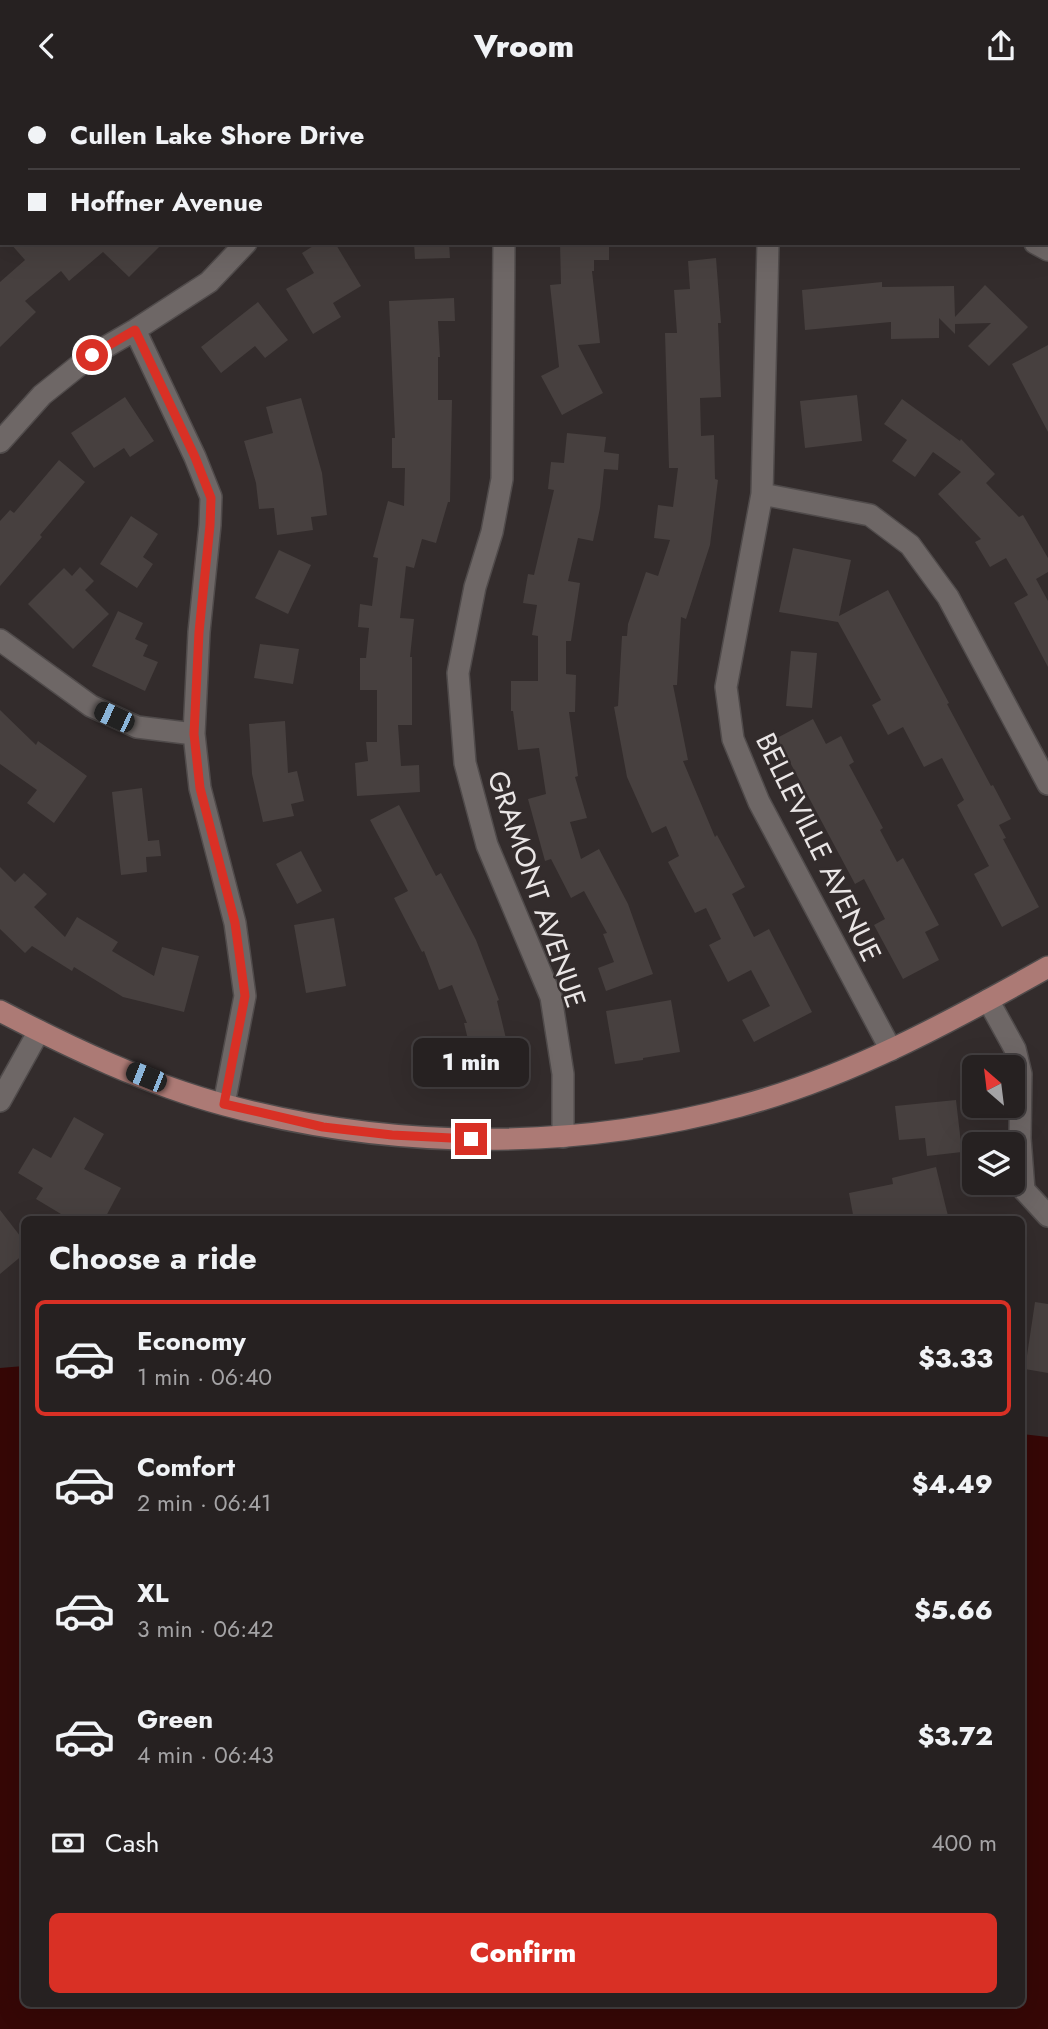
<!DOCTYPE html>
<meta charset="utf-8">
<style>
body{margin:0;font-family:Jost,sans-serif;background:#2e292a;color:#f1f3f6;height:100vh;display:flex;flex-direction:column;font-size:26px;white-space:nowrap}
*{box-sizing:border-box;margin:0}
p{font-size:23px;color:#a4a3a5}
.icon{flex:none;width:38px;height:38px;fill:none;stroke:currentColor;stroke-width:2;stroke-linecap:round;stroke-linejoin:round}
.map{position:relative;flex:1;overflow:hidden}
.sheet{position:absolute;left:21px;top:1125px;width:1004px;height:791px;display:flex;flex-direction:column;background:#262121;border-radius:10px;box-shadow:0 7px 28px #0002,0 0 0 2px #423e3f}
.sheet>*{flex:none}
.hud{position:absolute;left:0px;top:0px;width:1048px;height:154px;box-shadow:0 7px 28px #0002,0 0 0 2px #423e3f;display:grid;align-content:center;height:154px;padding:0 28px;background:#262121}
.needle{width:46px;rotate:332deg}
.tools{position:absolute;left:962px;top:964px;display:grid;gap:14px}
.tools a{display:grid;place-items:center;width:63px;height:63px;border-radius:10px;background:#262121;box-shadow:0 7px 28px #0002,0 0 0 2px #423e3f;font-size:35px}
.end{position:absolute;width:32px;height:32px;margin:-16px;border:9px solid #d93025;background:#fff;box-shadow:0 0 0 4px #fff}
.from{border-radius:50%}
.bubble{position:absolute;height:49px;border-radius:10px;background:#262121;box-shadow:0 7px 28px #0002,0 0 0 2px #423e3f;font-size:23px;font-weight:800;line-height:49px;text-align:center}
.car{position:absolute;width:21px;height:42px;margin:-21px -10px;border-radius:9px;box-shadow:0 0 5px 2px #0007;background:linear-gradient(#222 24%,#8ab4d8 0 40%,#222 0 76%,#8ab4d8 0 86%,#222 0)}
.hud b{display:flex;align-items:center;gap:24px;height:66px;font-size:26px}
.hud b+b{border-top:2px solid #423e3f}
.hud i{width:18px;height:18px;background:#f1f3f6}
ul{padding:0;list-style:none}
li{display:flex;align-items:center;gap:21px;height:116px;margin:0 14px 10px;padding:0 14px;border:4px solid transparent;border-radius:10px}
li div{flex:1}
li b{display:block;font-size:26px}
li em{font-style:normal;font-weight:800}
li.current{border-color:#d93025}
li>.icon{width:63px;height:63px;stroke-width:1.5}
h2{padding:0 28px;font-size:32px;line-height:84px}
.pay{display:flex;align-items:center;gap:18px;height:77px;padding:0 28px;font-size:26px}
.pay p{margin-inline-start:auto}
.primary-button{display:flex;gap:14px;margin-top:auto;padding:14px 28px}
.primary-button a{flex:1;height:80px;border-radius:10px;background:#d93025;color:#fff;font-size:28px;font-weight:800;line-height:80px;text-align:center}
header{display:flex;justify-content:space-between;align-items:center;height:91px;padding:0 28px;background:#262121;font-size:32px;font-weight:800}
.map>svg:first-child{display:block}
.water{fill:#360706}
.building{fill:#47403f}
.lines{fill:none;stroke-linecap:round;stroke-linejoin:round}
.minor-casing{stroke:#504b4b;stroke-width:24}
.major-casing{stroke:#504b4b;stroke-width:24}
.minor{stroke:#6e6766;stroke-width:21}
.major{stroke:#ac7a75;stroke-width:21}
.route{stroke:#d93025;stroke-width:9}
.labels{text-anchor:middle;stroke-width:5;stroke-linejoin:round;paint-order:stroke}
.street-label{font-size:28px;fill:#eae6e6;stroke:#332c2c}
</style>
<header><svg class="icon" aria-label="back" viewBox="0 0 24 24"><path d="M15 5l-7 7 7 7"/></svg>Vroom<svg class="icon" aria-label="share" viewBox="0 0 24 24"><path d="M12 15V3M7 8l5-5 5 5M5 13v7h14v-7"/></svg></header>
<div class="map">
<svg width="1048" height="1938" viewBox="0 0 1048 1938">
<rect width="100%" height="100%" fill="#332c2c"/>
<!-- water -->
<path class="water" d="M24,1275V1913H1022V1343L1048,1346V1938H0V1277Z"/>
<!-- building -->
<path class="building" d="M10,152H163L129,186L103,161L69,190L61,180L25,210L36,221L0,256V191L25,169Z
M318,152H335L361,195L333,212L341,226L313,243L286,198L314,182L302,162Z
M414,152H449L450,167L415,168Z
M560,152H609V169H594V180H592L600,252L578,254L603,302L562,324L541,285L559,276L550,194L561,193Z
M716,167L721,232H718L721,306L700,307L701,345L714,344L715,388L718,389L710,454L686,528L681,526L677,594H673L688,669L683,670L715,746L717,744L745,796L732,803L754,846L769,838L812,921L754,951L742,929L770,915L751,879L728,891L709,854L721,848L706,817L695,822L668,771L679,765L666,735L652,742L627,686L614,616L618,615L622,545H627L628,533L646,481L658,485L670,449L654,447L658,414L673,416L678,377H669L665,242H677L674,199L690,198L688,170Z
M882,191V196L954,195L955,226L985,194L1028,236L989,275L968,255L991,232L955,233V243L939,227V247L891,248V231L805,239L802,199Z
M454,207L455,230H438L440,266H438V309H452L450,411H448L436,452L422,448L414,477L406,475L400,527L414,528L410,566H412V634H398L401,675L419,674L420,701L357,705L355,672L368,670L366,651H377V599H360V567H366L369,537L358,536L360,513L372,515L378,467L373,466L388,410L404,415L405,377H392V347H395L389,210Z
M258,211L288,249L265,267L255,255L221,282L201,256Z
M1048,254V341L1012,273Z
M857,304L862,350L805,357L800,310Z
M125,306L154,350L130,366L124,357L94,377L71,342Z
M301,307L322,382L327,424L311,426L313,439L277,444L274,417L259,418L256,392L244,350L273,342L266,316Z
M902,308L960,350L961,348L995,383L986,392L1019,426L1023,424L1048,467V481L1036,488L1048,510V576L1014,512L1028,504L1006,467L990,476L975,451L981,448L938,403L961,381L933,361L915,386L892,370L907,349L884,333Z
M567,342L606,346L604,361L619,363L618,379L604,378L600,417L593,450L578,447L568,490L580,492L571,550H566V583L576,584L575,621H569L578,685L575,686L587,727L570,731L581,768L599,758L628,813L653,883L606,900L598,877L614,871L603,843L607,842L584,800L571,807L551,768L545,770L528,708L546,703L539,657L518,659L513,620H511V590H538V545L532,544L537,514L523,512L528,483L534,484L554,399L548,398L551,371L564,372Z
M59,369L85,391L40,444L42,446L0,495V430L10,419L14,422Z
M131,425L158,443L143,466L153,473L137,497L100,473Z
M793,457L851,469L839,525L888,499L949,612L947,613L991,695L993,694L1011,728L999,734L1006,747L1003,748L1039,816L1002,836L974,783L989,775L957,714L964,709L942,667L924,676L903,636L888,644L872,614L881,609L838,531L779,521Z
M279,459L311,474L288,523L255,507Z
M80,476L94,490L85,499L109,523L73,558L28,513L64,477L72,485Z
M118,520L143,532L135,548L148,554L143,565L158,571L145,600L92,575Z
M260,553L299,558L293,593L254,587Z
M791,560L817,562L812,617L786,615Z
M0,619L36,654L38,650L87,685L54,732L27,712L37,699L0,673Z
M813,628L826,653L841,645L854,671L849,674L883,737L880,739L897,771L903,767L939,834L925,841L939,869L903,888L874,834L885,828L864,788L855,793L777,647Z
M285,630L288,682L297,680L304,710L291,713L294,725L263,731L252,683L249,633Z
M142,697L148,750L159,749L161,765L146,766L147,781L121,784L112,701Z
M399,714L436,785L441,782L476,849L499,909L497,910L514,981L460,994L454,965L471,961L464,932H467L452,894L439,899L424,860L422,861L394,807L408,800L370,729Z
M301,760L322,800L297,813L276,773Z
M0,776L15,791L24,782L47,803L34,816L65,846L77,826L118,851L112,860L154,885L162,856L199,865L184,921L123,906L74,876L72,880L32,855L25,862L0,838Z
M334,827L346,895L306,902L294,834Z
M671,909L680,961L643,967V969L615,973L606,920Z
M956,1009L962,1061L927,1065L925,1047L899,1049L895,1015Z
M74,1026L104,1043L84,1078L121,1097L104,1129H71L36,1108L43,1097L18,1082L33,1057L51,1067Z
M936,1076L949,1129H854L849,1102L893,1093L892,1087Z
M0,1119L24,1150V1163L0,1183Z
M1035,1211L1048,1213V1282L1025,1278Z"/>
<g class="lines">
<defs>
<path id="minor" d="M467,0L468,2
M378,2L381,0
M769,2V0
M504,152L502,388L492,441L475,496L458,582L465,672L487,754L551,906L563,983V1046
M768,152L762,403L726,596L733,648L759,711L891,959
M1035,152L1048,159
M135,239L195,366L211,406L210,434L199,541L194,643L200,697L235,832L245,905L224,1013
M0,351L42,304L92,264L135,239L209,191L246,152
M762,403L870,424L910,454L948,506L1048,693
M0,549L91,615L137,636L194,643
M988,909L1015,958L1021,983L1020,1047L1024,1099L1048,1125
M0,1010L39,940"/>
<path id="major" d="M0,920C71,957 147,993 225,1014C393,1059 572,1060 740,1015C849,986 950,931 1048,876"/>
</defs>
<!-- minor casing -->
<use href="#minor" class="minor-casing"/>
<!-- major casing -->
<use href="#major" class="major-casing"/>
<!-- minor -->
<use href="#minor" class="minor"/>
<!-- major -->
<use href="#major" class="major"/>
</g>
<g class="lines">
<!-- route -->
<path class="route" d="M92,264L135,239L195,366L211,407L210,434L199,541L194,643L200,697L235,832L245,905L224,1013L323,1036L392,1044L471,1048"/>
</g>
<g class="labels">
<!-- street labels -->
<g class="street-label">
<text transform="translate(819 756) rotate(64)" y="10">BELLEVILLE AVENUE</text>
<text transform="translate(537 798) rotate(71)" y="10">GRAMONT AVENUE</text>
</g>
</g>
</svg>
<div class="tools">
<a><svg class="needle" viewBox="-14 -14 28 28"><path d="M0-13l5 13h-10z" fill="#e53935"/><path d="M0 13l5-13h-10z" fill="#a4a3a5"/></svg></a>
<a><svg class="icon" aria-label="layers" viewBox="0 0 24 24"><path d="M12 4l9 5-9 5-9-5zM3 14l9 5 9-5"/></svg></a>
</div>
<i class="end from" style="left:92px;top:264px"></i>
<i class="end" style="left:471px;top:1048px"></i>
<div class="bubble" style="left:413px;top:947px;width:116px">1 min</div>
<i class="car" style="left:114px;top:626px;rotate:295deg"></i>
<i class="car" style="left:146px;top:986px;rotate:292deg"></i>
<div class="hud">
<b><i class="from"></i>Cullen Lake Shore Drive</b>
<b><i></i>Hoffner Avenue</b>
</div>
<section class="sheet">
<h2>Choose a ride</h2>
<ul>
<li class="current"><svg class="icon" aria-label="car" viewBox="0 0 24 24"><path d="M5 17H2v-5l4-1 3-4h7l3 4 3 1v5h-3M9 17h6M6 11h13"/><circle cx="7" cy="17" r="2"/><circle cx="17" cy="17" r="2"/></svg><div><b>Economy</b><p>1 min · 06:40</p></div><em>$3.33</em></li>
<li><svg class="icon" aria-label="car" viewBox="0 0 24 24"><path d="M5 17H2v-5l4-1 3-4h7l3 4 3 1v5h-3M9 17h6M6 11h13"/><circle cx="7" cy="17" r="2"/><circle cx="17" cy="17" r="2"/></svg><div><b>Comfort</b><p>2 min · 06:41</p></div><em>$4.49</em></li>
<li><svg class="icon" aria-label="car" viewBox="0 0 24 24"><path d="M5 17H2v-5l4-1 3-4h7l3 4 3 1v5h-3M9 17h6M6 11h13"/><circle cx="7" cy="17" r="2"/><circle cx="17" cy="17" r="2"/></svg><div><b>XL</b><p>3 min · 06:42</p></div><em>$5.66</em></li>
<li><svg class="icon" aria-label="car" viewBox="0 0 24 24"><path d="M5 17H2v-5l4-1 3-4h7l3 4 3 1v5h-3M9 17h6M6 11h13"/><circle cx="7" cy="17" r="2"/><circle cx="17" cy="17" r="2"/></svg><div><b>Green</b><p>4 min · 06:43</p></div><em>$3.72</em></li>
</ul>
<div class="pay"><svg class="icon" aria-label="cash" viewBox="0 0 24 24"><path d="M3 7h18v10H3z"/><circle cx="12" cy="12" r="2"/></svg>Cash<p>400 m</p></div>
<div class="primary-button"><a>Confirm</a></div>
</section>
</div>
